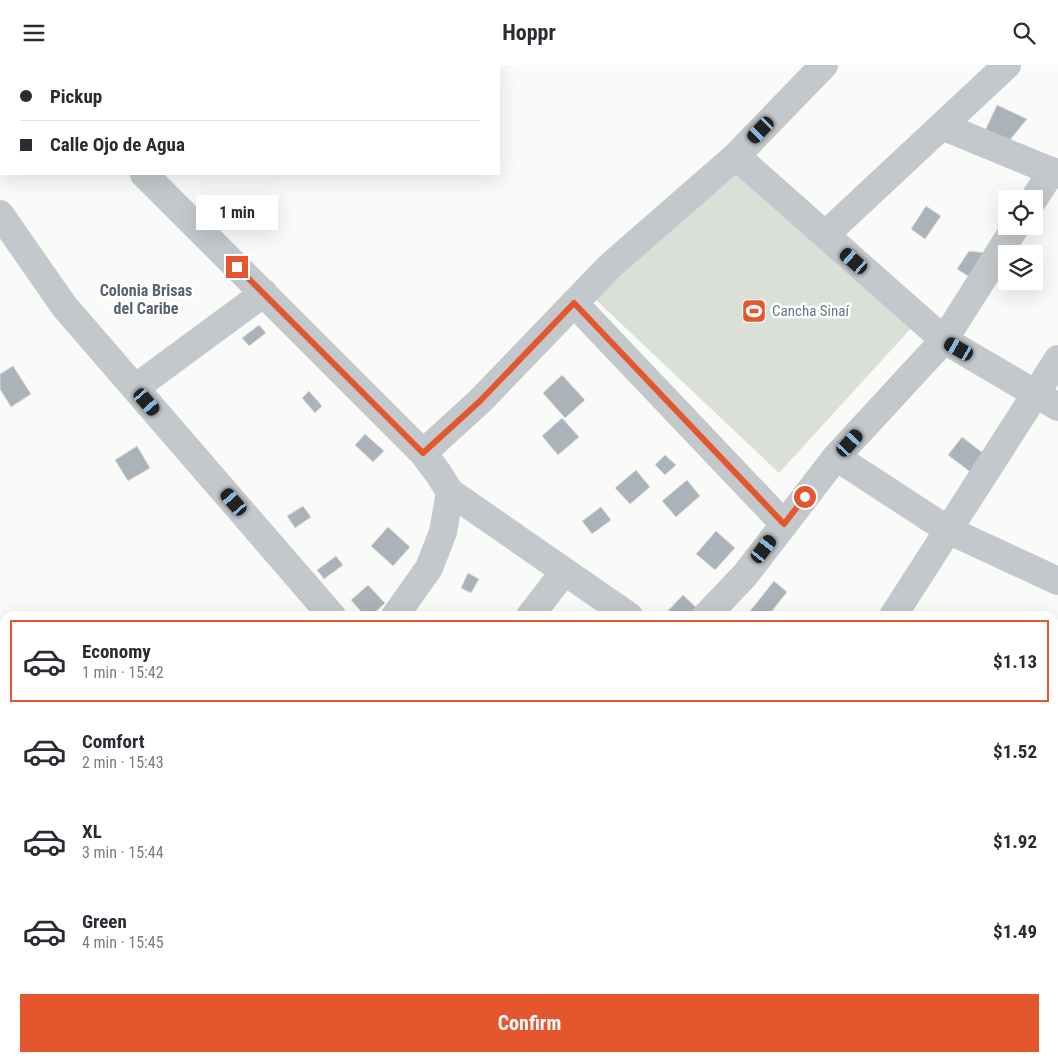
<!DOCTYPE html>
<meta charset="utf-8">
<style>
body{margin:0;font-family:"Roboto Condensed",sans-serif;background:#f2f2f3;color:#2b2b33;height:100vh;display:flex;flex-direction:column;font-size:19px;white-space:nowrap}
*{box-sizing:border-box;margin:0}
p{font-size:16px;color:#7c7c81}
.icon{flex:none;width:28px;height:28px;fill:none;stroke:currentColor;stroke-width:2;stroke-linecap:round;stroke-linejoin:round}
.map{position:relative;flex:1;overflow:hidden}
.sheet{position:absolute;left:0px;top:546px;width:1059px;height:451px;display:flex;flex-direction:column;background:#fff;border-radius:15px 15px 0 0;box-shadow:0 5px 20px #0002}
.sheet>*{flex:none}
.guide{position:absolute;left:0px;top:0px;width:500px;height:110px;box-shadow:0 5px 20px #0002;display:grid;align-content:center;height:110px;padding:0 20px;background:#fff}
.buttons{position:absolute;left:998px;top:125px;display:grid;gap:10px}
.buttons a{display:grid;place-items:center;width:45px;height:45px;border-radius:0px;background:#fff;box-shadow:0 5px 20px #0002;font-size:25px}
.end{position:absolute;width:22px;height:22px;margin:-11px;border:6px solid #e4572e;background:#fff;box-shadow:0 0 0 2px #fff}
.from{border-radius:50%}
.bubble{position:absolute;height:35px;border-radius:0px;background:#fff;box-shadow:0 5px 20px #0002;font-size:16px;font-weight:700;line-height:35px;text-align:center}
.car{position:absolute;width:15px;height:30px;margin:-15px -8px;border-radius:6px;box-shadow:0 0 4px 1px #0007;background:linear-gradient(#222 24%,#8ab4d8 0 40%,#222 0 76%,#8ab4d8 0 86%,#222 0)}
.guide b{display:flex;align-items:center;gap:18px;height:48px;font-size:19px}
.guide b+b{border-top:1px solid #e1e1e2}
.guide i{width:12px;height:12px;background:#2b2b33}
ul{padding:9px 0 0;list-style:none}
li{display:flex;align-items:center;gap:15px;height:82px;margin:0 10px 8px;padding:0 10px;border:2px solid transparent;border-radius:0px}
li div{flex:1}
li b{display:block;font-size:19px}
li em{font-style:normal;font-weight:700}
li.active{border-color:#e4572e}
li>.icon{width:45px;height:45px;stroke-width:1.5}
.action{display:flex;gap:10px;margin-top:auto;padding:10px 20px}
.action a{flex:1;height:58px;border-radius:0px;background:#e4572e;color:#fff;font-size:20px;font-weight:700;line-height:58px;text-align:center}
header{display:flex;justify-content:space-between;align-items:center;height:65px;padding:0 20px;background:#fff;font-size:22px;font-weight:700}
.map>svg:first-child{display:block}
.green{fill:#dadfd7}
.building{fill:#aab3b9;stroke:#dcdcda}
.lines{fill:none;stroke-linecap:round;stroke-linejoin:round}
.minor{stroke:#c3c8cc;stroke-width:28}
.route{stroke:#e4572e;stroke-width:6}
.labels{text-anchor:middle;stroke-width:5;stroke-linejoin:round;paint-order:stroke}
.poi-label{font-size:15px;fill:#657683;stroke:#fff;text-anchor:start}
.neighbourhood-label{font-size:16px;font-weight:bold;fill:#57646e;stroke:#fff}
</style>
<header><svg class="icon" aria-label="menu" viewBox="0 0 24 24"><path d="M4 6h16M4 12h16M4 18h16"/></svg>Hoppr<svg class="icon" aria-label="search" viewBox="0 0 24 24"><circle cx="10" cy="10" r="6"/><path d="M15 15l6 6"/></svg></header>
<div class="map">
<svg width="1058" height="997" viewBox="0 0 1058 997">
<rect width="100%" height="100%" fill="#fafaf8"/>
<!-- green -->
<path class="green" d="M731,95L915,259L779,408L595,234Z"/>
<!-- building -->
<path class="building" d="M997,40L1027,54L1005,81L983,70Z
M926,141L941,151L925,174L911,164Z
M969,186L987,188L971,213L957,204Z
M259,260L266,268L249,281L242,273Z
M13,301L31,329L11,342L0,324V309Z
M562,310L585,335L565,353L543,328Z
M309,326L322,341L315,348L302,333Z
M562,353L579,372L558,390L542,371Z
M365,369L384,386L373,397L355,380Z
M962,372L987,391L973,409L948,390Z
M137,381L150,403L128,416L115,395Z
M665,390L676,400L665,410L655,400Z
M636,405L650,422L630,439L615,423Z
M687,415L700,431L676,452L662,436Z
M303,441L311,452L295,463L287,451Z
M601,442L611,455L592,469L582,456Z
M388,462L410,482L393,501L371,481Z
M716,466L735,483L715,505L696,489Z
M336,491L343,500L324,514L317,505Z
M468,508L479,514L471,528L461,523Z
M774,516L787,527L768,551H746Z
M368,520L385,538L371,551H365L351,535Z
M683,530L701,547L696,551H663Z
M700,992H714L713,997H699Z
M921,992H954L953,997H920Z"/>
<g class="lines">
<!-- minor -->
<path class="minor" d="M100,0V1
M942,61L1058,109
M736,91L944,275L1058,342
M144,109L423,388L438,408L450,427L443,467L429,503L395,551
M1034,134L1052,106
M0,149L64,241L332,551
M825,170L1007,0
M574,238L784,459
M135,323L264,228
M423,388L480,336L610,201L736,91L824,0
M836,392L948,465L1058,516
M450,427L629,551
M530,551L564,507
M706,551L745,510L836,392L944,275L1016,161
M893,551L1058,294
M1054,645L1058,647
M0,666L5,667
M1054,749L1058,751
M1054,856L1058,857
M1054,979L1058,980
M513,992V997"/>
</g>
<g class="lines">
<!-- route -->
<path class="route" d="M237,202L423,388L480,336L574,238L784,459L805,432"/>
</g>
<!-- icons -->
<defs>
<symbol id="stadium-square" viewBox="-11 -11 22 22"><rect x="-9" y="-9" width="18" height="18" rx="4" fill="#e4572e" stroke="#fff"/><path d="M0-5a6.5 5 0 1 0 0 10a6.5 5 0 1 0 0-10ZM-3.5-1.8h7v3.6h-7Z" fill="#fff"/></symbol>
</defs>
<g fill-rule="evenodd">
<use href="#stadium-square" x="740" y="232" width="28" height="28"/>
</g>
<g class="labels">
<!-- poi labels -->
<g class="poi-label">
<text x="772" y="251">Cancha Sinaí</text>
</g>
<!-- neighbourhood labels -->
<g class="neighbourhood-label">
<text x="146" y="231">Colonia Brisas<tspan x="146" dy="18">del Caribe</tspan></text>
</g>
</g>
</svg>
<div class="buttons">
<a><svg class="icon" aria-label="locate" viewBox="0 0 24 24"><circle cx="12" cy="12" r="6"/><path d="M12 2v4M12 18v4M2 12h4M18 12h4"/></svg></a>
<a><svg class="icon" aria-label="layers" viewBox="0 0 24 24"><path d="M12 4l9 5-9 5-9-5zM3 14l9 5 9-5"/></svg></a>
</div>
<i class="end from" style="left:805px;top:432px"></i>
<i class="end" style="left:237px;top:202px"></i>
<div class="bubble" style="left:196px;top:130px;width:82px">1 min</div>
<i class="car" style="left:761px;top:65px;rotate:224deg"></i>
<i class="car" style="left:854px;top:196px;rotate:311deg"></i>
<i class="car" style="left:959px;top:284px;rotate:300deg"></i>
<i class="car" style="left:147px;top:337px;rotate:139deg"></i>
<i class="car" style="left:850px;top:378px;rotate:42deg"></i>
<i class="car" style="left:234px;top:437px;rotate:319deg"></i>
<i class="car" style="left:764px;top:484px;rotate:37deg"></i>
<div class="guide">
<b><i class="from"></i>Pickup</b>
<b><i></i>Calle Ojo de Agua</b>
</div>
<section class="sheet">
<ul>
<li class="active"><svg class="icon" aria-label="car" viewBox="0 0 24 24"><path d="M5 17H2v-5l4-1 3-4h7l3 4 3 1v5h-3M9 17h6M6 11h13"/><circle cx="7" cy="17" r="2"/><circle cx="17" cy="17" r="2"/></svg><div><b>Economy</b><p>1 min · 15:42</p></div><em>$1.13</em></li>
<li><svg class="icon" aria-label="car" viewBox="0 0 24 24"><path d="M5 17H2v-5l4-1 3-4h7l3 4 3 1v5h-3M9 17h6M6 11h13"/><circle cx="7" cy="17" r="2"/><circle cx="17" cy="17" r="2"/></svg><div><b>Comfort</b><p>2 min · 15:43</p></div><em>$1.52</em></li>
<li><svg class="icon" aria-label="car" viewBox="0 0 24 24"><path d="M5 17H2v-5l4-1 3-4h7l3 4 3 1v5h-3M9 17h6M6 11h13"/><circle cx="7" cy="17" r="2"/><circle cx="17" cy="17" r="2"/></svg><div><b>XL</b><p>3 min · 15:44</p></div><em>$1.92</em></li>
<li><svg class="icon" aria-label="car" viewBox="0 0 24 24"><path d="M5 17H2v-5l4-1 3-4h7l3 4 3 1v5h-3M9 17h6M6 11h13"/><circle cx="7" cy="17" r="2"/><circle cx="17" cy="17" r="2"/></svg><div><b>Green</b><p>4 min · 15:45</p></div><em>$1.49</em></li>
</ul>
<div class="action"><a>Confirm</a></div>
</section>
</div>
